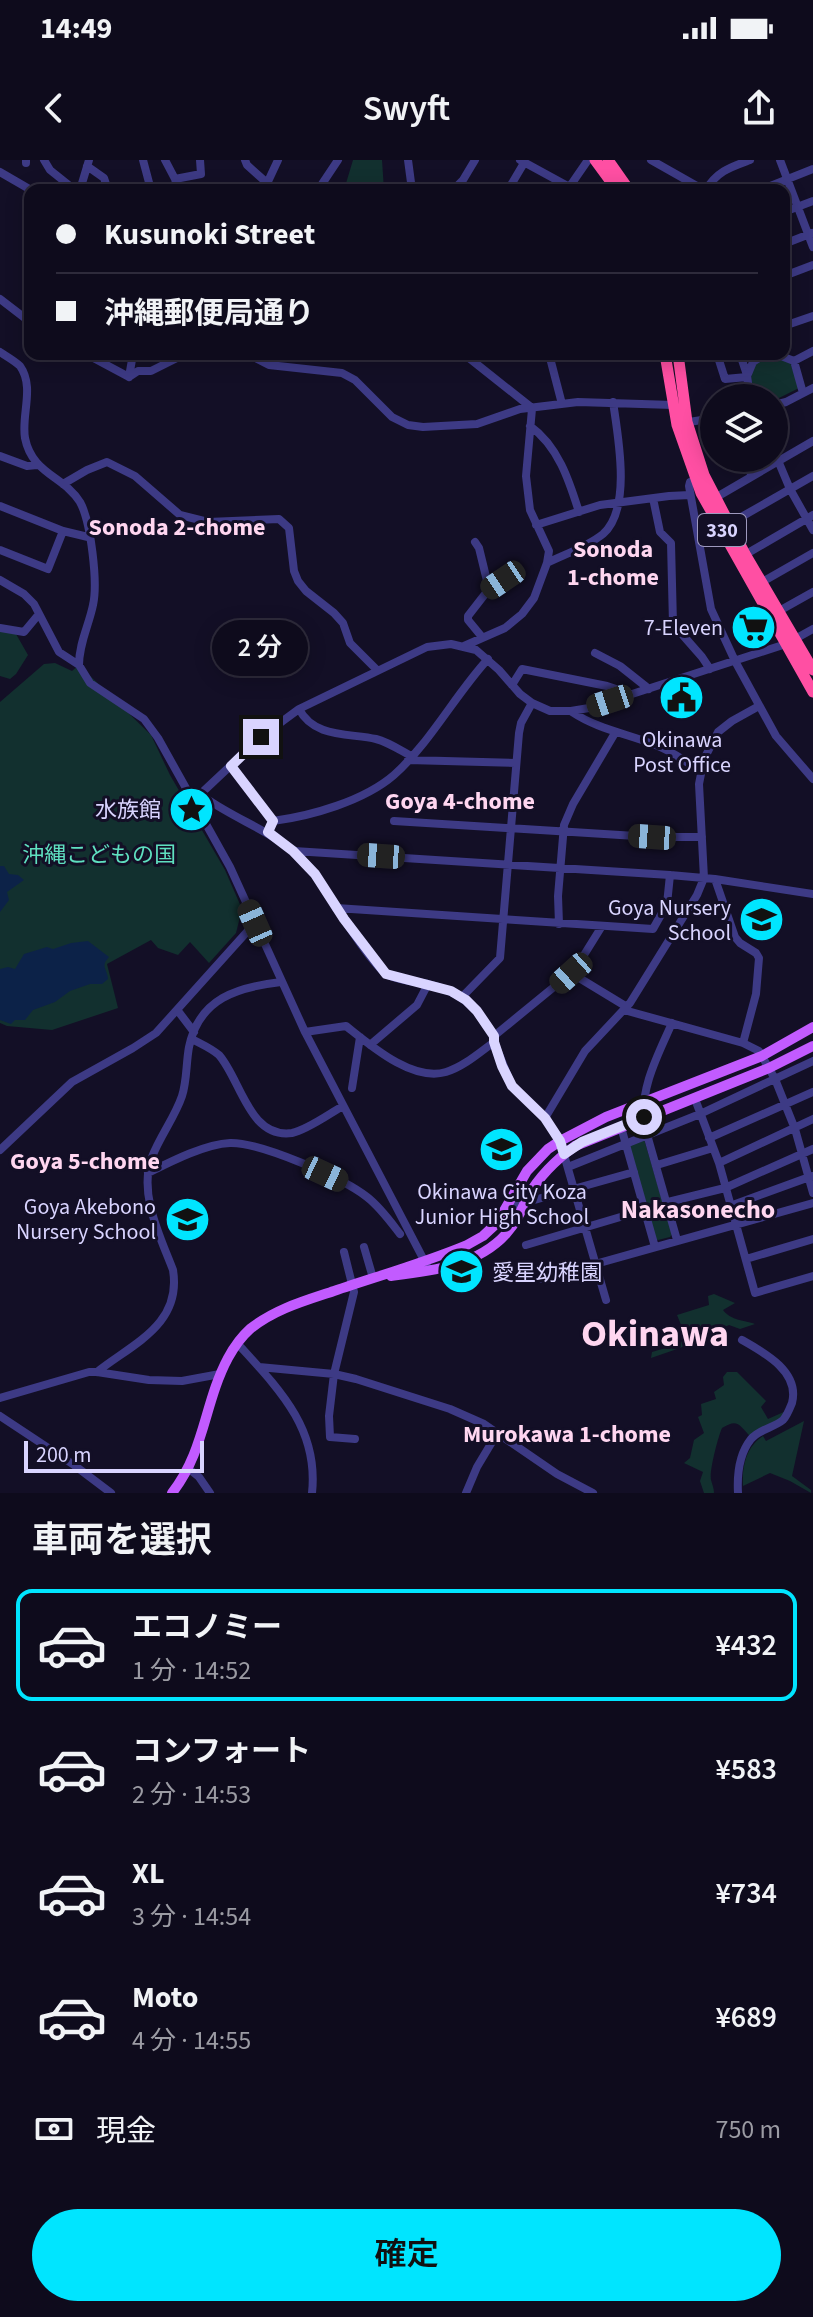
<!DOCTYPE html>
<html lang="ja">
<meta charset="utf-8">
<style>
body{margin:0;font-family:"Source Sans 3","Noto Sans JP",sans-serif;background:#171425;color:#f1f3f6;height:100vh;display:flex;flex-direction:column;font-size:30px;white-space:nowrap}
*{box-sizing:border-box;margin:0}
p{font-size:26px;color:#9b9ba3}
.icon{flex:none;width:44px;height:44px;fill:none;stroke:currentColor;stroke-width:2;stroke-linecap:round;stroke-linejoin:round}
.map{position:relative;height:1333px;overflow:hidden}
.side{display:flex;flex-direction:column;background:#0e0b1c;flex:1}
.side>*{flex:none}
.banner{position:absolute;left:24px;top:24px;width:766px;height:176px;border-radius:16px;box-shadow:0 4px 20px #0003,0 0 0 2px #2e2b3b;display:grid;align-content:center;height:176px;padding:0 32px;background:#0e0b1c}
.buttons{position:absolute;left:700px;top:224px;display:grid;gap:16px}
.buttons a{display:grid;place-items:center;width:88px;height:88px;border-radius:50%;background:#0e0b1c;box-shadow:0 4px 20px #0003,0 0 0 2px #2e2b3b;font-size:40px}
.scale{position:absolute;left:24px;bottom:20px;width:180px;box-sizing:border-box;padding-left:8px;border:4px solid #d9d4ff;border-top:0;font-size:22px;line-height:28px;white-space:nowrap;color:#d9d4ff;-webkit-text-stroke:6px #130f26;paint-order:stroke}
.end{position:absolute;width:36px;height:36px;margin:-18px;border:10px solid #d9d4ff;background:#111;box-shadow:0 0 0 4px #111}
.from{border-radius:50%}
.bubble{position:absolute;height:56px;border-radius:28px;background:#0e0b1c;box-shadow:0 4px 20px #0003,0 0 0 2px #2e2b3b;font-size:26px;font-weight:600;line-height:56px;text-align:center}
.car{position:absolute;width:24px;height:48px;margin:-24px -12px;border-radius:10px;box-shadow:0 0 6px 2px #0007;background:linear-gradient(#222 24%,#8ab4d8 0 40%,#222 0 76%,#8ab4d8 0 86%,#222 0)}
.banner b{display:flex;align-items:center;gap:28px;height:76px;font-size:30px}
.banner b+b{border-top:2px solid #2e2b3b}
.banner i{width:20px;height:20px;background:#f1f3f6}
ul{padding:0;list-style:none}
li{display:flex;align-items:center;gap:24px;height:112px;margin:0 16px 12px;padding:0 16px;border:4px solid transparent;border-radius:16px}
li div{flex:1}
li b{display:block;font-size:30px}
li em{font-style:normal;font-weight:600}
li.active{border-color:#00e5ff}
li>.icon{width:72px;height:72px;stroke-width:1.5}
h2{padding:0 32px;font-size:36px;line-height:96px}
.pay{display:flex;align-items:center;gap:20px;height:88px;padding:0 32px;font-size:30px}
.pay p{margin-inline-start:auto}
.action{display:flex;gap:16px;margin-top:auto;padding:16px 32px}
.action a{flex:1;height:92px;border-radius:48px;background:#00e5ff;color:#111;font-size:32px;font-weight:600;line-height:92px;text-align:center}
.status{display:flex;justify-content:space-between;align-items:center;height:56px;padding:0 40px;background:#0e0b1c;direction:ltr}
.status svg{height:22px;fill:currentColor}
header{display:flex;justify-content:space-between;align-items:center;height:104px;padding:0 32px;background:#0e0b1c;font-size:36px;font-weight:600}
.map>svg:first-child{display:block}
.green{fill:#12302f}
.water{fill:#0c2248}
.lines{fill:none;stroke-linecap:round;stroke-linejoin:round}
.minor{stroke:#3d3a85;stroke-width:8}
.major{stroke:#c25bff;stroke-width:10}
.highway{stroke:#ff4fa3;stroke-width:11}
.route{stroke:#d9d4ff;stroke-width:10}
.labels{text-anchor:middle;stroke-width:6;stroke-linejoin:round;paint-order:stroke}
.shield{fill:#130f26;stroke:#9e99be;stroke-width:2}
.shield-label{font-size:20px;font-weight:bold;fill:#d9d4ff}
.poi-label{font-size:22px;fill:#d9d4ff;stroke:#130f26;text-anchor:end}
.park-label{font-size:22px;fill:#5fe0c0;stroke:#130f26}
.neighbourhood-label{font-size:24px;font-weight:bold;fill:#ffd6f0;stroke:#130f26}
.quarter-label{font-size:26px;font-weight:bold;fill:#ffd6f0;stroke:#130f26}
.town-label{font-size:38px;font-weight:bold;fill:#ffd6f0;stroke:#130f26}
</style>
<div class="status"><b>14:49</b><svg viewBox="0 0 49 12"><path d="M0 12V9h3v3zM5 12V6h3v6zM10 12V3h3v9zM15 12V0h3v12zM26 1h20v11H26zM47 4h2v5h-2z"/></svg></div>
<header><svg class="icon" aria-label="back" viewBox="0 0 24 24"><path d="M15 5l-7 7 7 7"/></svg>Swyft<svg class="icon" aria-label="share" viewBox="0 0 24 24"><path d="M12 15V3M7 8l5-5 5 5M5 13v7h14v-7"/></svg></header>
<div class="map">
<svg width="813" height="1333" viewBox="0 0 813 1333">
<rect width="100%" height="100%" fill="#130f26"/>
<!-- green -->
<path class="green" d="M353,0H382L384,30H344Z
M774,196L790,202L799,228L779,238H754C750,217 746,199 774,196Z
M0,470L16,474L28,495L16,514L10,519L0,516Z
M55,503L72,511L79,505L151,575L170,615L225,710L242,749L236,773L209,803L190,782L178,795L158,788L151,780L107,804L118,848L52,870L7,866L0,863V542L44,504Z
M644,979L672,1074L670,1077L658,1080L654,1079L629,987L631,984Z
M714,1134L735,1143L723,1150C731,1161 745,1160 755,1164L740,1169L729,1165L680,1188L651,1198L652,1192L679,1184L686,1177L677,1155L709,1145L708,1136Z
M727,1212H737L766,1241L761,1247L768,1259L786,1251L783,1257L751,1277C739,1265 738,1258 722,1268C718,1277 709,1312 711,1320C712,1324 714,1328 714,1333H704L700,1321L703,1312L684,1303L690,1298L694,1280L704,1273L698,1257L702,1255L701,1244L716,1239L714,1232L724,1225L723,1217Z
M804,1261L792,1316L811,1330V1333L790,1321L770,1313L743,1326C742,1306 746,1287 763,1276L766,1281Z"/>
<!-- water -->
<path class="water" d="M0,706H4L9,714L18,715L24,720L7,732L9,740L0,752Z
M88,781L109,797C100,807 107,808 108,819L102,824H90L70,831L55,842L33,850L25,860H15L11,864L0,860V809L8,807L15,809L24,794L47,787L53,789L71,783Z"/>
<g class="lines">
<!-- minor -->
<path class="minor" d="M44,0L50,10L75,30
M143,0L151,30
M165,0L175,19
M245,0L247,5L266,22
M408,0L412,30
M520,0L575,30
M651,0L704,30
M780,0L813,87
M26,3V0
M87,6L104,18L108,30
M0,12L31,30
M568,29L588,0
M80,30L89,0
M163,30L169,29
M178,30L175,19L201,14L200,0
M264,30L278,0
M318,30L338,0
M453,30L463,20L475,0
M508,30L524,3
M706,30C717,11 731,7 750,0
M760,30L813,9
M784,52L813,41
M784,84L812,73
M784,116L813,105
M0,139L30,162
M784,166L813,156
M0,192C6,196 15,201 20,206C35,227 21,255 25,278C32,314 64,316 80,342C91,362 98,423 93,445C89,465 79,483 79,505
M86,194L129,217
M248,194L269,205L342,213L355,220L392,257L408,265L423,267L477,264L520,249L578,242L673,245
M464,194L532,248
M549,194L562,244
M717,194L725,219L747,217
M740,194L747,215L750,238
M776,194L794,201L813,191
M794,201L803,233
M748,214L753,202L765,194
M129,217L138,211H151L185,194
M129,217L133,194
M774,245L786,242L813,228
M683,263L714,258
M530,266C558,286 569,320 579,352
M774,291L790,329L813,370
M0,296L27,306L37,305
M743,298L752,316
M700,318L690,322L689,326L711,449L735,501L776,576L813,619
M63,324L87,310L107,302L135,316L180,355L208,362L279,359L289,368L294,411L298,421L306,431L334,453L343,463L350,483L377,510
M715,338L813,281
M654,343L660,372L671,383L673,464L702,497L710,509
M0,346L63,371L88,377
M729,364L813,316
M536,365L600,345L669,336L690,335
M475,382L479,388L489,429
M0,390L48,409L63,371
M741,397L813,355
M547,403C565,394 587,387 603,374C632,349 618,276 613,242
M0,420L24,434L34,444L59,492L79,505L90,523L144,559L158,578L230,707L305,872L427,1106
M762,422L813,393
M779,451L813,432
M0,468L24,472L39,454
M482,477L468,460V456L489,429L503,420
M464,486L505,468L522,454L534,438L547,403L549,391L530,350L526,316L532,249
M595,493L620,506L649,529
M512,525L522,509L607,526L631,534
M299,549C314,578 349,573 376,579C388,582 400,590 411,596
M572,552C596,568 623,573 650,583C668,589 684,600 701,612
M408,600L515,603
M231,606L273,661
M193,641L261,577L299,549L427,487L451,484L476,490L499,510L520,534L532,543L550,551H571L589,548L786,484L813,469
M194,641L207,639C244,665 289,676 316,716C329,735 371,806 388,815C397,819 408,821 418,822C447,827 467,837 484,861C489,868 494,873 494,882L512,926L545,958L560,981L606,1140
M273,661C311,656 364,641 394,615C430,583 455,535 488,499
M394,661L652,677H702
M294,691L670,715L715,719L813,734
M715,719L735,777L740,783L756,793L759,798L756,834L743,883
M336,748L653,769L667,744L670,715
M559,764L558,736L564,665L573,644L615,573
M571,813L627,847
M462,837L500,798L519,573L521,563L532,543
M624,850L743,883L759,891L775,919L795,969L813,1033
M178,851L194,872
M672,863C658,895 640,927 644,964L677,1080
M305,872L346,866C370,885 412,922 446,912C463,907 479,893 494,882
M494,876L571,813L579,803L602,766
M192,879C201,884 211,888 219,895C241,920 249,979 292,973C307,970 329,954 343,946
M370,885L417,845L428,824
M352,928L360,877
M695,939L719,1003L755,1133L813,1116
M545,958L585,891L630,843L697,735L704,718L699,624L704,599L718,572L732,561L759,546
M621,967L655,1087
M709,978L813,932
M0,990L72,922L133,888L156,873L255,763
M719,1003L813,959
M657,1005L713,988
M568,1007L700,954L813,901
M148,1013C170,1002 205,984 230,983C260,982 343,1018 367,1037C380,1047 390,1061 400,1074
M668,1042L725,1028L813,989
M730,1046L812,1016
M506,1048L634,1012
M526,1085L644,1050
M364,1087L373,1118
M344,1092L354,1132L334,1214L329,1256L330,1277L355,1279
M746,1099L813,1079
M542,1119L813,1043
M237,1183C278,1228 319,1268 312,1333
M259,1207L334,1214L356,1219L450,1249L484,1264L557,1314L593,1333
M97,1212C132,1184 182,1165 173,1110C160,1076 138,1033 152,997C160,976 175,957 182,936C187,921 186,903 189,887C199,838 238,827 281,822
M0,1238L89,1212H97L149,1220L182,1221L220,1214
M0,1256L74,1305L111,1333
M189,1309L199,1317L210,1333
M466,1333L477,1307L498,1272
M738,1333C737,1315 739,1294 751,1279C760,1269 773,1268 783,1260C787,1256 790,1248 792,1243C800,1212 765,1193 742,1180"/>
<!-- major -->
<path class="major" d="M391,1116C431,1111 477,1106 506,1074C516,1063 522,1049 528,1036C539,1017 557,999 575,986L769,908L813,886
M172,1333C205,1291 204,1243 228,1198C234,1187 241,1177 250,1169C275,1149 304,1141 334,1131C378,1116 424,1103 467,1085L483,1076L497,1063L527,1011L548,989L560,981L606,957L762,896L813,867"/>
<!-- highway -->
<path class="highway" d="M595,0L617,30
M608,0L629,30
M665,194L677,265L701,333L813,532
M678,194L687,262L704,315L745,394L813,510"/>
</g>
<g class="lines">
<!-- route -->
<path class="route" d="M261,577L231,606L273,661L268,672L293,691L315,714L344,759L386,814L451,831L466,840L477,851L494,876V882L502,906L512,926L545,958L560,981L564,994L582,982L644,957"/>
</g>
<!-- icons -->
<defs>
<symbol id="supermarket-disc" viewBox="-11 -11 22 22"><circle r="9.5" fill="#00e5ff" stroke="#130f26"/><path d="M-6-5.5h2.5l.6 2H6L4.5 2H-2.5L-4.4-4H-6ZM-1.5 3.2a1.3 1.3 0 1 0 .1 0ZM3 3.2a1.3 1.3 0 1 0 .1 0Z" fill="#111"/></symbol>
<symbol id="civic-disc" viewBox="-11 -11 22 22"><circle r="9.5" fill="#00e5ff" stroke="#130f26"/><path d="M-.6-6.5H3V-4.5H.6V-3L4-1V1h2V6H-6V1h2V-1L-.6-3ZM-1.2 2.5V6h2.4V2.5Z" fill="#111"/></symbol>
<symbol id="sight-disc" viewBox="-11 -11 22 22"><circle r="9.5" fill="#00e5ff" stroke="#130f26"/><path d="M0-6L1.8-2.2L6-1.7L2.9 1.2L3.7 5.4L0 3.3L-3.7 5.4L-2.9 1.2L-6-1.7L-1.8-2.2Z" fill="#111"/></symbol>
<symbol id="school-disc" viewBox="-11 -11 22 22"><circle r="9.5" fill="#00e5ff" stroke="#130f26"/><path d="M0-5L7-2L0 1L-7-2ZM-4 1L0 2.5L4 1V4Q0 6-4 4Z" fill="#111"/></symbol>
</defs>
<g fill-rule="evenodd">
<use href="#supermarket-disc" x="728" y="442" width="51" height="51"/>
<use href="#civic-disc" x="656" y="512" width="51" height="51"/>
<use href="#sight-disc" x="166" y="624" width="51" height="51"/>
<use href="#school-disc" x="736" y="734" width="51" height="51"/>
<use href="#school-disc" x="476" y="964" width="51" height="51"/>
<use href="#school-disc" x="162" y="1034" width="51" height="51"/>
<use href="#school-disc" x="436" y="1086" width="51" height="51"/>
</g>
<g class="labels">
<!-- shield labels -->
<rect class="shield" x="698" y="354" width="48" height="32" rx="6"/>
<g class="shield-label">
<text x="722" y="377">330</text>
</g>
<!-- poi labels -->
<g class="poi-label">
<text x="723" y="475">7-Eleven</text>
<text x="682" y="587" text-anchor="middle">Okinawa<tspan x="682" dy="25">Post Office</tspan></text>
<text x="161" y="657">水族館</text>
<text x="731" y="755">Goya Nursery<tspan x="731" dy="25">School</tspan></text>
<text x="502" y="1039" text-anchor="middle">Okinawa City Koza<tspan x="502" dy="25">Junior High School</tspan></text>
<text x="156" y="1054">Goya Akebono<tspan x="156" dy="25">Nursery School</tspan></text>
<text x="492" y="1120" text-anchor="start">愛星幼稚園</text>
</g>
<!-- park labels -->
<g class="park-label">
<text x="99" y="702">沖縄こどもの国</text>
</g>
<!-- neighbourhood labels -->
<g class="neighbourhood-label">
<text x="177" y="375">Sonoda 2-chome</text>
<text x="613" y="397">Sonoda<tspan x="613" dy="28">1-chome</tspan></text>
<text x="460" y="649">Goya 4-chome</text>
<text x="85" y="1009">Goya 5-chome</text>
<text x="567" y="1282">Murokawa 1-chome</text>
</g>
<!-- quarter labels -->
<g class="quarter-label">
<text x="698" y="1058">Nakasonecho</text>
</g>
<!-- town labels -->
<g class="town-label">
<text x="655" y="1186">Okinawa</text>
</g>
</g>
</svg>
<div class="buttons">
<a><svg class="icon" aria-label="layers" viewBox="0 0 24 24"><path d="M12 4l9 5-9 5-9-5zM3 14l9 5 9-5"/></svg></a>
</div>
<div class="scale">200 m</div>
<i class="end from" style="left:644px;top:957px"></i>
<i class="end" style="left:261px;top:577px"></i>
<div class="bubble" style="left:212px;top:460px;width:96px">2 分</div>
<i class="car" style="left:503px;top:420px;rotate:236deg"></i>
<i class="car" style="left:610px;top:541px;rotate:252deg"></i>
<i class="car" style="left:652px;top:677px;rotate:274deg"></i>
<i class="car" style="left:381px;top:696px;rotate:274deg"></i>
<i class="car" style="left:255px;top:763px;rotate:336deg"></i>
<i class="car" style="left:571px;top:813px;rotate:228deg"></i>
<i class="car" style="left:325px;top:1014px;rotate:115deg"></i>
<div class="banner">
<b><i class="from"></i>Kusunoki Street</b>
<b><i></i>沖縄郵便局通り</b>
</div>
</div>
<section class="side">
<h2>車両を選択</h2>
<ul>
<li class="active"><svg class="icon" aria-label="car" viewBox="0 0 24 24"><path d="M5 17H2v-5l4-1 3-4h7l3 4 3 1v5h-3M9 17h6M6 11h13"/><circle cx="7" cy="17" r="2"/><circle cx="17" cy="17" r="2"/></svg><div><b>エコノミー</b><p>1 分 · 14:52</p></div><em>¥432</em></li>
<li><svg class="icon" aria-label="car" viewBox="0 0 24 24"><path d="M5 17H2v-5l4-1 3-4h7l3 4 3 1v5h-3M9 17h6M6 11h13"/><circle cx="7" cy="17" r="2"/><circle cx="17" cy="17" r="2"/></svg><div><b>コンフォート</b><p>2 分 · 14:53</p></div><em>¥583</em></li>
<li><svg class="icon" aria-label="car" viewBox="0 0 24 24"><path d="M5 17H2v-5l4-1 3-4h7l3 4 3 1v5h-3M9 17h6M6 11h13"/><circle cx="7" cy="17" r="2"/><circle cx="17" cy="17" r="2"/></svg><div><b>XL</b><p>3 分 · 14:54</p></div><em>¥734</em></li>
<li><svg class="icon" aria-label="car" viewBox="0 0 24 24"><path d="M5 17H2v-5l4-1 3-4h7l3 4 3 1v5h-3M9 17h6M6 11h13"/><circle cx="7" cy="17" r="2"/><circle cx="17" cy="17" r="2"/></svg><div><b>Moto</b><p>4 分 · 14:55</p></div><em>¥689</em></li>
</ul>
<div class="pay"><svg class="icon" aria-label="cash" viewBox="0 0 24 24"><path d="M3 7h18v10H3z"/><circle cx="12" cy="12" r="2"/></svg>現金<p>750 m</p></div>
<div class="action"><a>確定</a></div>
</section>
